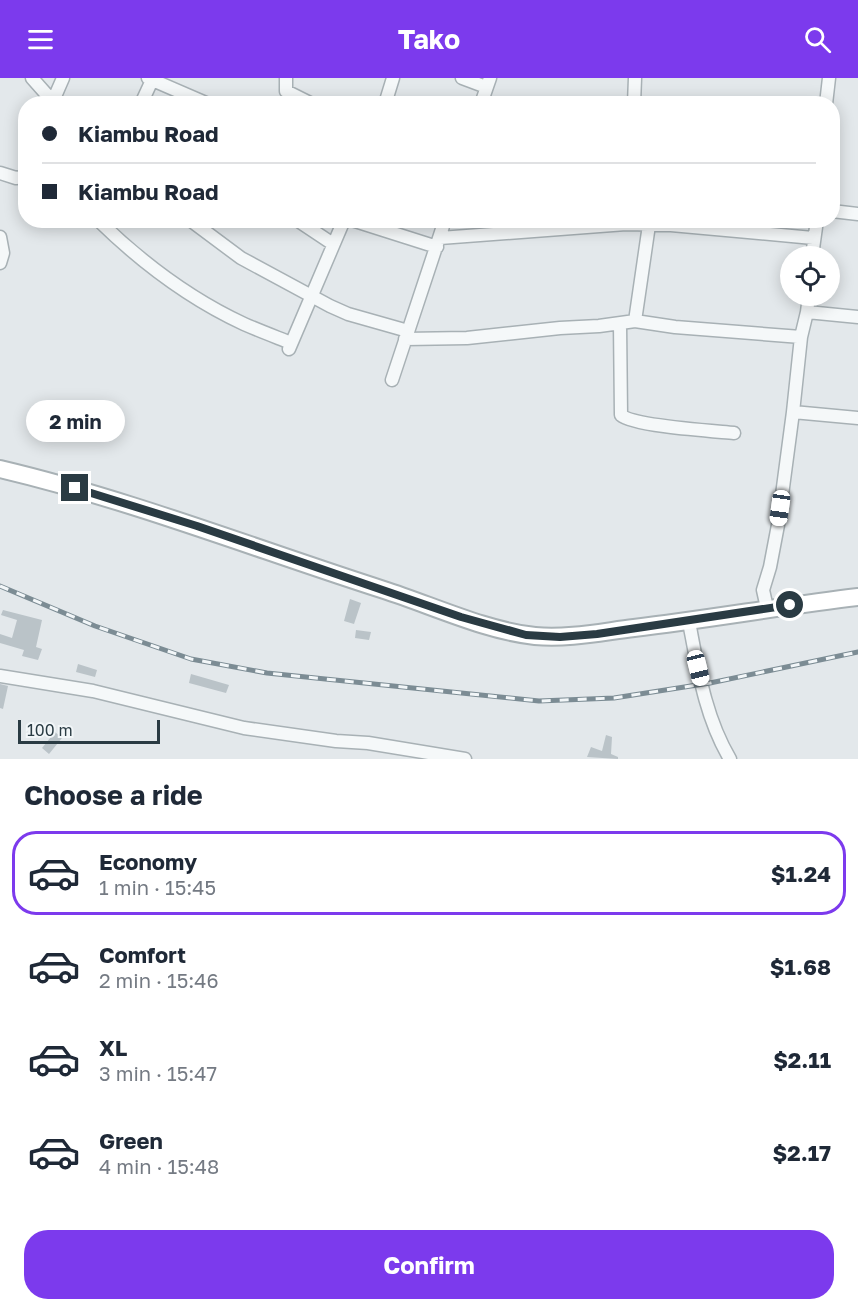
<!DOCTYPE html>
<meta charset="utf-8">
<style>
body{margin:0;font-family:"Golos Text",sans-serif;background:#f6f6f7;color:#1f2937;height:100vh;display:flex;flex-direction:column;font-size:22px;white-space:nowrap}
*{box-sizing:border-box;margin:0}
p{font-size:20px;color:#747a83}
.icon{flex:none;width:33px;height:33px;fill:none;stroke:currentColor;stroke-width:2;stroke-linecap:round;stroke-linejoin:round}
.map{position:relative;height:681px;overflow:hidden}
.details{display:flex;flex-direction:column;background:#fff;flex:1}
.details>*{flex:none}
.hud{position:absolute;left:18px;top:18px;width:822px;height:132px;border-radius:24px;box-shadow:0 3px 15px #0003;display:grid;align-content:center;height:132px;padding:0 24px;background:#fff}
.controls{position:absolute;left:780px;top:168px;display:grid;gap:12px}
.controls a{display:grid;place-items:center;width:60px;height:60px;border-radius:50%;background:#fff;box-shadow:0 3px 15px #0003;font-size:30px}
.scale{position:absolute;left:18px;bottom:15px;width:142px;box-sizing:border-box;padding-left:6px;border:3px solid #2a3b43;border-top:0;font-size:16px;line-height:21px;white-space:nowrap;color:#2a3b43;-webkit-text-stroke:4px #f2f6f8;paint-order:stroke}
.end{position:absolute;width:27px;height:27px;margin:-14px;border:8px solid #2a3b43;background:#fff;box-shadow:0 0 0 3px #fff}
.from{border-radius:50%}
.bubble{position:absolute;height:42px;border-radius:21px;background:#fff;box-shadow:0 3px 15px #0003;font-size:20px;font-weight:700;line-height:42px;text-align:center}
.car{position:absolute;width:18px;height:36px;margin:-18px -9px;border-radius:8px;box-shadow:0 0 4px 2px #0007;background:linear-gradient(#fff 24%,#345 0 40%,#fff 0 76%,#345 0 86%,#fff 0)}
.hud b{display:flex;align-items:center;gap:21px;height:57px;font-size:22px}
.hud b+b{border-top:2px solid #e0e1e3}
.hud i{width:15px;height:15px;background:#1f2937}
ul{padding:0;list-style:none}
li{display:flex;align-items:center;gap:18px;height:84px;margin:0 12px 9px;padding:0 12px;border:3px solid transparent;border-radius:24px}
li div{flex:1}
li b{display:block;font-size:22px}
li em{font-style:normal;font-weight:700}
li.current{border-color:#7c3aed}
li>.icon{width:54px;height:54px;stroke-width:1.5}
h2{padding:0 24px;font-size:27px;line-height:72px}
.action{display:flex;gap:12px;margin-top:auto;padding:12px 24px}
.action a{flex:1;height:69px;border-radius:24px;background:#7c3aed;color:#fff;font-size:24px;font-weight:700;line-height:69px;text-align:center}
header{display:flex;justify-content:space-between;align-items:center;height:78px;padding:0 24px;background:#7c3aed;color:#fff;font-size:27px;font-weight:700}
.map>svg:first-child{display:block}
.building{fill:#bac3c8}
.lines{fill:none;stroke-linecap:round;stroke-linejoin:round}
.minor-casing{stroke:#a8b1b5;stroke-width:15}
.secondary-casing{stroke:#a8b1b5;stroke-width:20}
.minor{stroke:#f5f8f9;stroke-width:12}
.secondary{stroke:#fff;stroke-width:16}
.rail-casing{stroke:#7c8c94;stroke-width:5}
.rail{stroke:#f2f6f8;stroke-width:3;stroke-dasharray:9;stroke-linecap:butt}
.route{stroke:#2a3b43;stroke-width:8}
</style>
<header><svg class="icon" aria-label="menu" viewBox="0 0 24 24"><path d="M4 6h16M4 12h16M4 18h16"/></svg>Tako<svg class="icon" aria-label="search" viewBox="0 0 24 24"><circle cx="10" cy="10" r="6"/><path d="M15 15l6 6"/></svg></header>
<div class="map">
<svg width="858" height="681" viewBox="0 0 858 681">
<rect width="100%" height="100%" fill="#e3e8eb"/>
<!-- building -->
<path class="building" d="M350,521L361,525L354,546L344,543Z
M3,532L42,542L36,569L42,571L38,582L22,578L24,572L0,565V556L12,560L17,542L1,537Z
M356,552L371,554L369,562L355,560Z
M78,586L97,592L95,599L76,594Z
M191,596L229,607L226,615L189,605Z
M0,606L8,608L3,631L0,630Z
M55,654L62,660L49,676L42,670Z
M606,657L612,659L611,676L618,679V681L587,679L591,669L602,673Z"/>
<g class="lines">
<defs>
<path id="minor" d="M32,0L55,26
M148,0L208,26
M286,0V13L312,26
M462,0L486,9
M53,23L63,0
M141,26L153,0
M385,26L393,0
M481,26L490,0
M634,26L635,0
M826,26L829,0
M0,95L16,100L23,99L26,97
M832,133L858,136
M98,142C141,184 190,221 244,246C260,253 276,259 291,265
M190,142L241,180L330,228L348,236L408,253
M297,142L333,166
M352,142L437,169
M0,159L3,175L0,185
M440,160L626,146L671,147L813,160
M812,178L817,142
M809,218L807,234L801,259L793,334L858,340
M807,234L858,239
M635,243L649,147
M620,246L621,337C633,348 713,353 734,355
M405,261L467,260L560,250L599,248L635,243L675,249L801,259
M289,271L344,142
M392,302L445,142
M767,530L763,512L770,489L778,447L793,334
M689,544C698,591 705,639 730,681
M0,598L93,613L244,650L336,663L368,665L465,681"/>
<path id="secondary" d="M0,391C131,422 256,471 384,512C431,527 486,553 535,558C568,561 601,554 634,550C709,541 783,528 858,519"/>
</defs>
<!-- minor casing -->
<use href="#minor" class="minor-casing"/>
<!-- secondary casing -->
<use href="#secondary" class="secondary-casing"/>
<!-- minor -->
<use href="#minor" class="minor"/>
<!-- secondary -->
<use href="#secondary" class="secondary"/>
<defs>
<path id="rail" d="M0,508L95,548L191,581L267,595L539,623L614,620L710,605L858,574"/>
</defs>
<!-- rail casing -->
<use href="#rail" class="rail-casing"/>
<!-- rail -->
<use href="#rail" class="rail"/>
</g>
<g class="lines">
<!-- route -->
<path class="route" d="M75,410L197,448L461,539L526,557L560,559L597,556L790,527"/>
</g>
</svg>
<div class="controls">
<a><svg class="icon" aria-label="locate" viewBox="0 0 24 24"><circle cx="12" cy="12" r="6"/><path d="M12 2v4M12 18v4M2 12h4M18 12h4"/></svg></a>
</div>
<div class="scale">100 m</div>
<i class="end from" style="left:790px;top:527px"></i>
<i class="end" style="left:75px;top:410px"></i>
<div class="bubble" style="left:26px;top:322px;width:99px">2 min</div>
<i class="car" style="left:780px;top:430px;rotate:188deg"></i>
<i class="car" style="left:698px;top:590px;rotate:166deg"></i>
<div class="hud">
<b><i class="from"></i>Kiambu Road</b>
<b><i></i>Kiambu Road</b>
</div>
</div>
<section class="details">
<h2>Choose a ride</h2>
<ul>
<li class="current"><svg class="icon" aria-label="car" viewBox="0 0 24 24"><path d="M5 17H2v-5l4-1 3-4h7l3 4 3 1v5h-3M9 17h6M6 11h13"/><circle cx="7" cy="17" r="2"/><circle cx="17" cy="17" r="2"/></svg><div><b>Economy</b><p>1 min · 15:45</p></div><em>$1.24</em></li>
<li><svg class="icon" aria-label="car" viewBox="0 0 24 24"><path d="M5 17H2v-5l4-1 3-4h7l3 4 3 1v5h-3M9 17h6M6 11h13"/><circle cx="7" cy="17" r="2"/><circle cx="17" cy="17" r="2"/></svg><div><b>Comfort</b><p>2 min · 15:46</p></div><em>$1.68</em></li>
<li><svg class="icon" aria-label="car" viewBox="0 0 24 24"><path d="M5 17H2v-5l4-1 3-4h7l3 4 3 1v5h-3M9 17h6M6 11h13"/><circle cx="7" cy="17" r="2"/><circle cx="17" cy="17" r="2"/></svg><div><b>XL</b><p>3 min · 15:47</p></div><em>$2.11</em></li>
<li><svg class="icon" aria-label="car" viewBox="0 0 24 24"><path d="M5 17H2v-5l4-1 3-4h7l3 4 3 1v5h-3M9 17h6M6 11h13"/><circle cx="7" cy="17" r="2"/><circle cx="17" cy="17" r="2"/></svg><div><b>Green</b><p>4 min · 15:48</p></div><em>$2.17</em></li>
</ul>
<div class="action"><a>Confirm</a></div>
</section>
